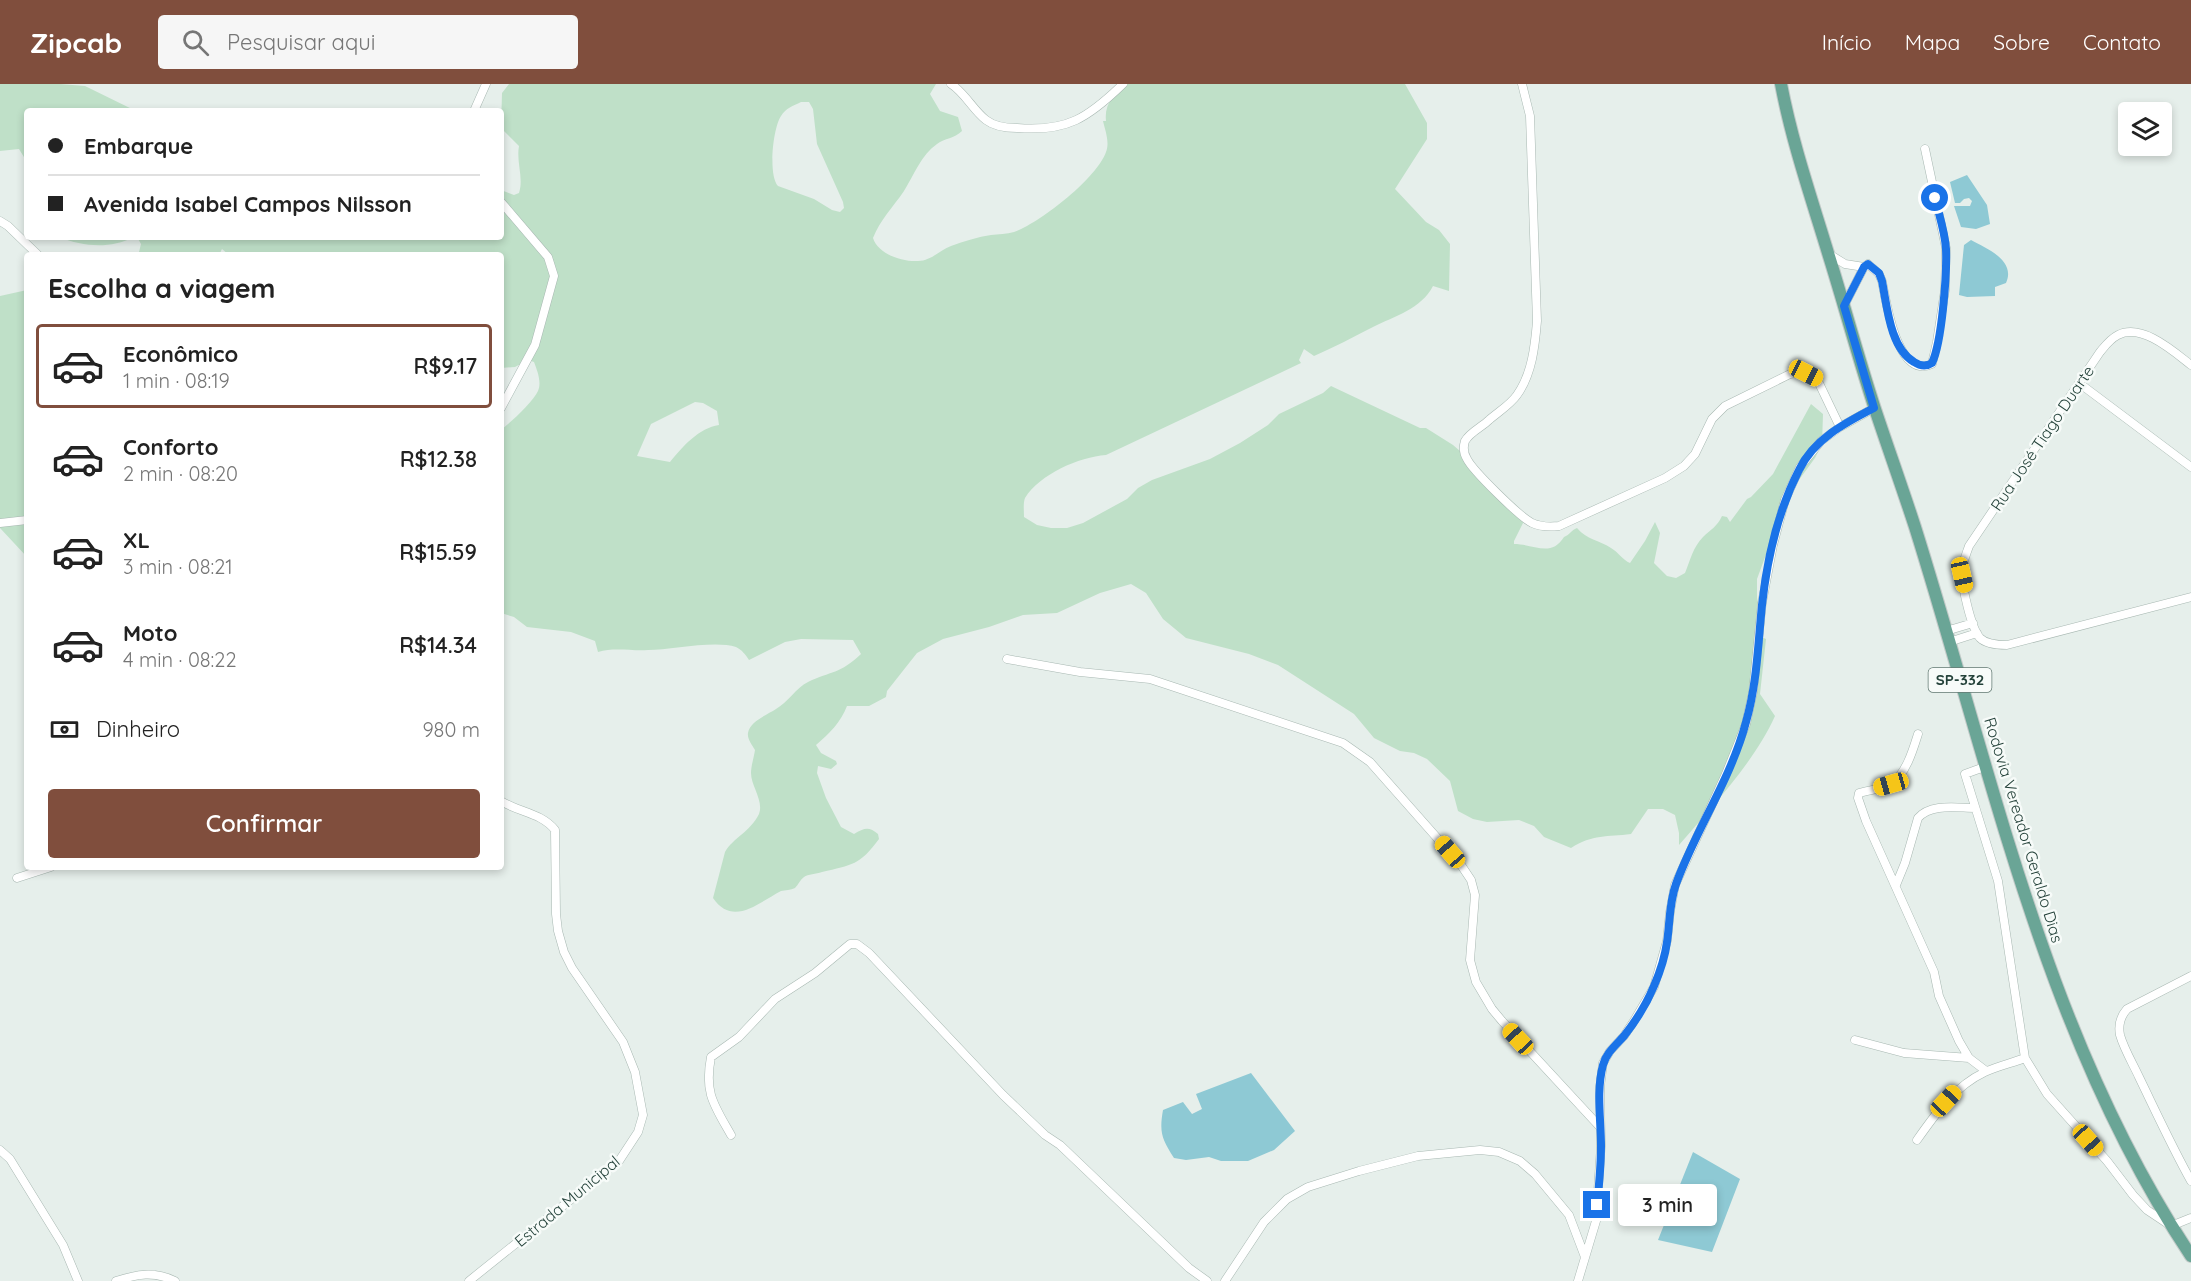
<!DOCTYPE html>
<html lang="pt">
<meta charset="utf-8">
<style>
body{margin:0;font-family:Quicksand,sans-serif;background:#f6f6f6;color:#222;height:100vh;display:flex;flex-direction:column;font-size:22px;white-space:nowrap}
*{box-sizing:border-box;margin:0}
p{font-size:20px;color:#767676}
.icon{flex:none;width:33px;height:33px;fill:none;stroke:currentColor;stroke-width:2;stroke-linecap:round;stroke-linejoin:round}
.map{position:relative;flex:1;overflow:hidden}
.panel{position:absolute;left:24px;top:168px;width:480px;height:618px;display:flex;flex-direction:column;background:#fff;border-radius:6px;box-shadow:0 3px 9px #0003}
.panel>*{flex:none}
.top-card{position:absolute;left:24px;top:24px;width:480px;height:132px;border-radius:6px;box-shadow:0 3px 9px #0003;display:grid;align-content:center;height:132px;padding:0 24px;background:#fff}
.buttons{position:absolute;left:2118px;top:18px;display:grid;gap:12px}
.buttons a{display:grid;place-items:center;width:54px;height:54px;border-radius:6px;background:#fff;box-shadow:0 3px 9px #0003;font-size:30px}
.end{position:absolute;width:27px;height:27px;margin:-14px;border:8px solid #1a73e8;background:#fff;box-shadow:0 0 0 3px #fff}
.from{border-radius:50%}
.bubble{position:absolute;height:42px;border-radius:6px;background:#fff;box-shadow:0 3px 9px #0003;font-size:20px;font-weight:600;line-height:42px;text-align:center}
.car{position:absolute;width:18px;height:36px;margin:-18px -9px;border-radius:8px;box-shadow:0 0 4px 2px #0007;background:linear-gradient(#f5c518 24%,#345 0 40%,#f5c518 0 76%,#345 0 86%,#f5c518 0)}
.top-card b{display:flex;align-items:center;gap:21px;height:57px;font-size:22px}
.top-card b+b{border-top:2px solid #e0e0e0}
.top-card i{width:15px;height:15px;background:#222}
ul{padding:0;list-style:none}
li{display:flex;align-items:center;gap:18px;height:84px;margin:0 12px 9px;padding:0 12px;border:3px solid transparent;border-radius:6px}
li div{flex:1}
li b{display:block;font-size:22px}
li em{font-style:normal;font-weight:600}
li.current{border-color:#804e3d}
li>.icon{width:54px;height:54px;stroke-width:1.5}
h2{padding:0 24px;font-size:27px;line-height:72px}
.pay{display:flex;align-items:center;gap:15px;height:66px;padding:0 24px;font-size:22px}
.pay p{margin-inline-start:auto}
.primary-button{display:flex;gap:12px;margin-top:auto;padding:12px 24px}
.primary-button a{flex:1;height:69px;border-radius:6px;background:#804e3d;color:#fff;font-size:24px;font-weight:600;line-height:69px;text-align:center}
header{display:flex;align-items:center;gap:36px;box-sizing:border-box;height:84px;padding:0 30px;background:#804e3d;color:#fff}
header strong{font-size:28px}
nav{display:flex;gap:33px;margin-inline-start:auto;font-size:21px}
.search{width:420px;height:54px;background:#f6f6f6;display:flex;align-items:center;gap:15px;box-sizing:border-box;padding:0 21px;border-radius:6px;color:#767676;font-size:22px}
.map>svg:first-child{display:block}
.green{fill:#bfe0c8;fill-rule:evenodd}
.water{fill:#8ec9d4}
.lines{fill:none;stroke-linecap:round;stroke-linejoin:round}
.street-casing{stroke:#a8b8b2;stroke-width:9}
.primary-casing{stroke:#c2cac8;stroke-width:14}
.street{stroke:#fff;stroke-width:8}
.primary{stroke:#6aa596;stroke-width:12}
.route{stroke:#1a73e8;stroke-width:8}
.labels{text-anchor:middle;stroke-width:5;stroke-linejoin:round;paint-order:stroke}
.shield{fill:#f7fbf9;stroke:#637a73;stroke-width:1.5}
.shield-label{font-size:15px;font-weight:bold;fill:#24423a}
.street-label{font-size:16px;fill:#24423a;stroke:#f7fbf9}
</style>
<header>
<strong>Zipcab</strong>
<div class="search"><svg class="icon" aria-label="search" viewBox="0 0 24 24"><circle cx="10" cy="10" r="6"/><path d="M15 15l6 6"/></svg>Pesquisar aqui</div>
<nav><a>Início</a><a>Mapa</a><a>Sobre</a><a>Contato</a></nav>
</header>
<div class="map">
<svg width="2191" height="1197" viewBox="0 0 2191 1197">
<rect width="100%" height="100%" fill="#e6efeb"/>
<!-- green -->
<path class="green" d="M0,0H60L85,2L136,27H27V78L19,65L0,67Z
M509,0H936L930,10L940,27L958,33L962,47C954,55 945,54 937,60C921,71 914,91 904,107C893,123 880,136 873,154C878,170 902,178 918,177C931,177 940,166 951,162C964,157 978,153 991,151C998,150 1007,150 1014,148C1040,139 1097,94 1106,68C1110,58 1105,46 1103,37H1106C1104,20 1114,9 1128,0H1405L1427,39V55L1395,105L1426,138L1439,146L1450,160L1449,207L1433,202C1421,225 1395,232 1373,243C1353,253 1335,263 1314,272L1304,265L1299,276L1301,279L1106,371C1079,373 1040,390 1025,414C1023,419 1024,427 1024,433L1037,441L1051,444H1067L1083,439L1127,415L1138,404L1152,396L1210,375L1240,359L1268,341L1279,330L1323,309L1331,302L1420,344H1426L1453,361L1460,367L1466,376L1522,434L1523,439L1514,457V460C1534,460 1551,474 1564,453C1570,451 1571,446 1577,444C1587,456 1599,456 1611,464C1618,468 1623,476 1630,479L1645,457L1655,438L1660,449L1654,479L1667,492L1676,494L1685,489C1690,477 1693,463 1703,453C1711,445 1717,443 1722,432L1727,433L1730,438L1747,415L1751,413L1773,390L1811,320L1823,330L1822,360L1815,374L1796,400L1782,427L1757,495V514L1763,540L1757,551L1766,555L1760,610L1775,632C1755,677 1712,723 1679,761V749L1675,731L1663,725H1648L1631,750C1607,753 1593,750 1571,764L1544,753L1534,742L1519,736L1487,738L1473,735L1458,727L1450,697L1427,675L1414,669L1400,667L1374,654L1354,630L1278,581L1249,570L1186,554L1163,535L1146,509L1131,500L1100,509L1057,529L1023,531L989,543L943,555L917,569L887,607L886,613L869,622H847C841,638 829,650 816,661L821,669L836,677L837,680L831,685L818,682L817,689L826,714L841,743L854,750C864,744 869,742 878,750L879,755C860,781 852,781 822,788C816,790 808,790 804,793C800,796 798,801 795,804C791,806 785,806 781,807C758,819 733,843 713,814L725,768C733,754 750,748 759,730C764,717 751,702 751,689C751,682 754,673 755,666C752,661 747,655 748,649C750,637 767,631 776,625C788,618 796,604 808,598C831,587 840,590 861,570L853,556L801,555L785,558L749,576C745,570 742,566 736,563C714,556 671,566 648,566C630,567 614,563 598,568L595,557L571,548L527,543L514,533L501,529V346C511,338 533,318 538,307C542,298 537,286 534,278L528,276L515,283L501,284V171H229L222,165L219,171H141L139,168L141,160L137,153H501V106L514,111L519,109C524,94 516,78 519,62L501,44L502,9ZM801,18H809L813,25L817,60L843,118L844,124L840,128L832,126L814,115L778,102C768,91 773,44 781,32C786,24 793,22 801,18ZM695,318L703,319L717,327L719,341C699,344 683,362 670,378L637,372L651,340Z
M59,153H134C110,165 84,163 59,153Z
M27,206V473L0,444V212Z"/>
<!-- water -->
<path class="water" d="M1967,91L1987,121L1990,140L1976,145L1961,143L1954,122H1970L1972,117L1969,114L1964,115L1960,119H1955L1950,98Z
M1971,156C1988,165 2016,177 2006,199L1995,203V212L1967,213L1959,211L1964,161Z
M1251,989L1295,1047L1274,1066L1248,1077H1221L1209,1073L1186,1076L1174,1074C1162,1055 1159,1049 1163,1026L1183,1018L1192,1030L1202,1025L1196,1010Z
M1693,1068L1740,1095L1712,1168L1658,1156Z"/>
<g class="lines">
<defs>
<path id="street" d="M951,0C965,9 973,26 986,36C995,43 1007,44 1017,44C1067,48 1088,34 1123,0
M1522,0L1530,32L1537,237C1535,262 1532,290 1517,311C1510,321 1498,328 1489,336C1482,343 1470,348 1465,357C1463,363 1464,370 1467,375C1473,387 1520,433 1532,439C1541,443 1550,443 1559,442L1665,394L1684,382L1695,370L1712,335L1725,322L1790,290L1799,288L1817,295L1840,343
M474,27L486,0
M501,118L548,173L554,192L535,261L501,324
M0,137L8,142L38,171
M1829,170L1845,180L1864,183L1868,180L1879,190L1882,197C1886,216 1897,297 1932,280L1937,258L1945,206L1946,164L1925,65
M1844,222L1864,183
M2191,281C2173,267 2142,239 2118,251C2110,255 2105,262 2100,268L1969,462C1966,471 1962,479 1962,489C1962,503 1971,544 1980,554C1986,560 1999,561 2007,561L2191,513
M2079,299L2191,383
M0,439L27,436
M1946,547L1973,539
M1949,558L1977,549
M1007,575L1080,588L1150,595L1343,659L1370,678L1461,781L1471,796L1475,811L1470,876L1476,898L1492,925L1502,937L1600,1043
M1918,650C1913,666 1906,690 1891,700C1882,705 1869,706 1859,709L1858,714L1866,737L1934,888L1939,912L1959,957L1969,974L1986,987
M1987,682L1965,690L1998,797L2025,974L2047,1010L2107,1077L2133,1111L2147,1126L2171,1142L2191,1134
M17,794L51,783
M1896,801L1905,779L1918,734C1931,719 1957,724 1975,724
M2191,892L2127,925C2120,933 2118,941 2120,951C2124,965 2133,980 2139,993C2156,1028 2172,1063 2191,1097
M1855,956L1904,969L1969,974
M731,1051C714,1021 704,1009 711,973L739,953L775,915L815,889L850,860H857L869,869L1003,1011L1045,1051L1060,1061L1189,1184L1207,1197
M1917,1056C1936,1029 1955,1002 1985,988C1998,982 2012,979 2025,974
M0,1066L10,1075L63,1161L78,1197
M116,1197C137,1190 154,1187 175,1197
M469,1197L619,1077L638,1048L643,1031L635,988L623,958L572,884L564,868L558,847L556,830L555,746C542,729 518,728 501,717
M1225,1197L1264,1138L1287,1115L1308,1103L1359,1087L1418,1072L1480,1066L1499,1068L1520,1077L1535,1090L1569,1131L1585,1173
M1578,1197L1596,1137L1601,1062L1600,1003L1603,979L1610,967L1624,952L1634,937L1654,903L1667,857L1670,828L1675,801L1726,690L1746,640L1753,608L1762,519L1773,461L1785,416L1800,383L1821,357L1840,343L1874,324"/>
<path id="primary" d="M1781,0C1792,58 1811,113 1828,169C1844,220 1858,273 1875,325C1888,364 1902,403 1915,443C1993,691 2045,953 2191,1172"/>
</defs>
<!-- street casing -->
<use href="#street" class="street-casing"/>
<!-- primary casing -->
<use href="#primary" class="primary-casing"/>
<!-- street -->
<use href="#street" class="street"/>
<!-- primary -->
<use href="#primary" class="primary"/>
</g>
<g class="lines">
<!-- route -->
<path class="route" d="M1597,1121C1599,1102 1601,1082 1601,1062C1601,1036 1596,1007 1603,981C1606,969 1616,961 1624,952C1635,938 1647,919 1654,902C1660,888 1665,873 1667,858C1670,839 1669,819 1676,800C1696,745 1731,695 1746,638C1757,600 1758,560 1762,521C1767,475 1778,427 1799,386C1814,355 1845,339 1874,324L1844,222L1864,183L1868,180L1879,189L1882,197C1887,222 1890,264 1914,278C1920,282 1926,283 1932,279C1942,258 1947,190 1946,165C1945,148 1939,131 1935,114"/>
</g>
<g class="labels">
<!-- shield labels -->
<rect class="shield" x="1928.5" y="584" width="63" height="24" rx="4.5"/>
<g class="shield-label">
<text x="1960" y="601">SP-332</text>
</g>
<!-- street labels -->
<g class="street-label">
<text transform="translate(2042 354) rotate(-56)" y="6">Rua José Tiago Duarte</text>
<text transform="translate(2024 746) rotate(73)" y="6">Rodovia Vereador Geraldo Dias</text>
<text transform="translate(567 1117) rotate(-40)" y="6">Estrada Municipal</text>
</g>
</g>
</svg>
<div class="buttons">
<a><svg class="icon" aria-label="layers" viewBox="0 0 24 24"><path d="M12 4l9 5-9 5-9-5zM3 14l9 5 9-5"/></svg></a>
</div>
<i class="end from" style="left:1935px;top:114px"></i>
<i class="end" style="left:1597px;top:1121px"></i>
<div class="bubble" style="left:1618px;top:1100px;width:99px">3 min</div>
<i class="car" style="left:1806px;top:289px;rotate:117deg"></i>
<i class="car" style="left:1962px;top:491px;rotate:167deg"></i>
<i class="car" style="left:1891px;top:700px;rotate:254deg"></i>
<i class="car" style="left:1450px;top:768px;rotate:319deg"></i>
<i class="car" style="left:1518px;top:955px;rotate:317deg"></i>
<i class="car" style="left:1946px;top:1017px;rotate:43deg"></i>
<i class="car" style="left:2088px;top:1056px;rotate:138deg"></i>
<div class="top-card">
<b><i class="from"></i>Embarque</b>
<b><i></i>Avenida Isabel Campos Nilsson</b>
</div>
<section class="panel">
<h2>Escolha a viagem</h2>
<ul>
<li class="current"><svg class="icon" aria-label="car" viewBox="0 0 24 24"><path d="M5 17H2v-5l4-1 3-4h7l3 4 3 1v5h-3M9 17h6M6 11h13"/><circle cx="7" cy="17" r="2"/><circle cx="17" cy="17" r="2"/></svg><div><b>Econômico</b><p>1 min · 08:19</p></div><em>R$9.17</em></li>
<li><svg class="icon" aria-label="car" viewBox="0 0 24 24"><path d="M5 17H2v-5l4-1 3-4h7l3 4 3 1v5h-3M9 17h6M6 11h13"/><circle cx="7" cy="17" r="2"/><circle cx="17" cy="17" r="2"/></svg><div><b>Conforto</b><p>2 min · 08:20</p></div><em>R$12.38</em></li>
<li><svg class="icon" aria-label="car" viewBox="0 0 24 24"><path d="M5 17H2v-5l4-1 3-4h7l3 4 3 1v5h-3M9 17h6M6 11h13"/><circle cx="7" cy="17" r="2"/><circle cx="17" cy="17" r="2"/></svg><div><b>XL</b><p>3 min · 08:21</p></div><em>R$15.59</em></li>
<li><svg class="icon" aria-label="car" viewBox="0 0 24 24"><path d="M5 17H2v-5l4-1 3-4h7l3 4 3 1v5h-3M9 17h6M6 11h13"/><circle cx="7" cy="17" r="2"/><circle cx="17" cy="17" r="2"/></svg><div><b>Moto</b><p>4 min · 08:22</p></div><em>R$14.34</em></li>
</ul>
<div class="pay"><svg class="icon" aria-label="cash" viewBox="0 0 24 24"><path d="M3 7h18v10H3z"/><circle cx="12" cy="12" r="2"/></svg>Dinheiro<p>980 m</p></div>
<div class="primary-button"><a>Confirmar</a></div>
</section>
</div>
